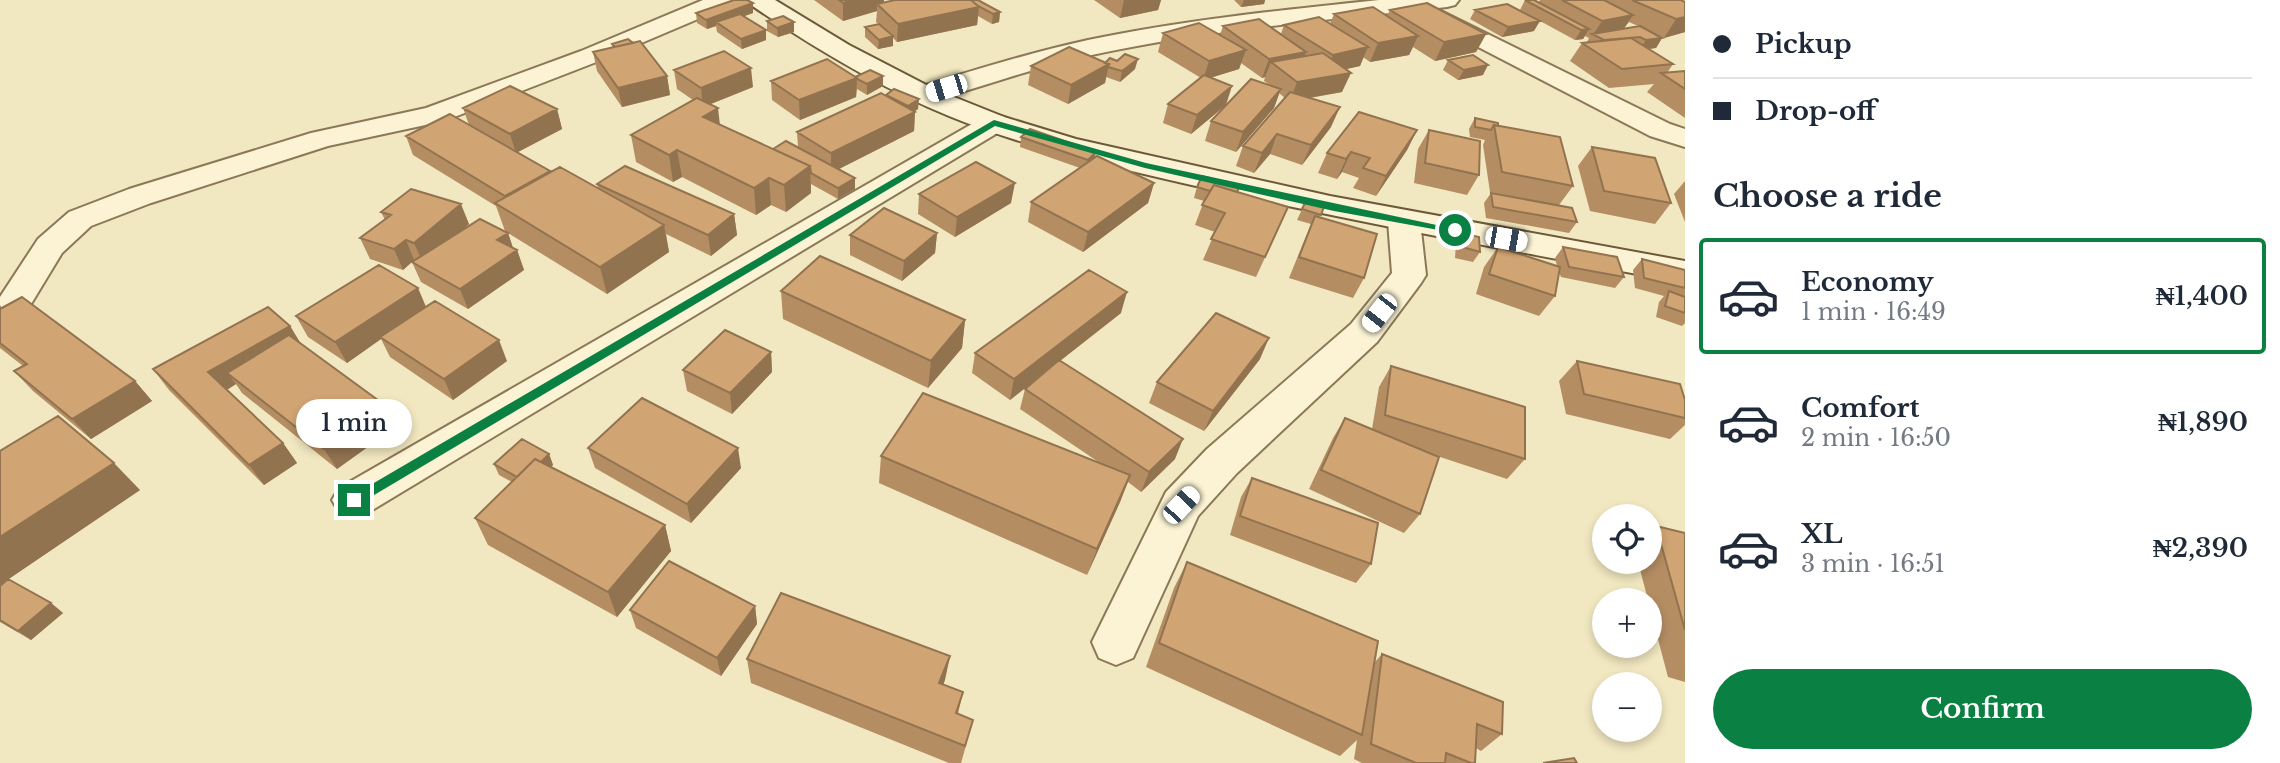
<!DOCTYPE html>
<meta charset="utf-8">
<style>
body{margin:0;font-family:"Libre Baskerville",serif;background:#f2f2f3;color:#1f2937;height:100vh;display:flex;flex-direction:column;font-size:26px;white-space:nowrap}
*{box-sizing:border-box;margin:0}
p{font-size:23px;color:#747a83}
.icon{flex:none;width:38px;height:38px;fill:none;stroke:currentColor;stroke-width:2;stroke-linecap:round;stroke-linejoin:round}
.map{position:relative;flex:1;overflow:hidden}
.panel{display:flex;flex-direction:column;background:#fff;width:595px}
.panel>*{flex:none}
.banner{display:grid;align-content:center;height:154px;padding:0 28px;background:#fff}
.fabs{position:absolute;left:1592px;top:504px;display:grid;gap:14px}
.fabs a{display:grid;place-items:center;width:70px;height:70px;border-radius:50%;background:#fff;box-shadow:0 4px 10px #0003;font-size:35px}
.end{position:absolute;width:32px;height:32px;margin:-16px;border:9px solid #0b8043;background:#fff;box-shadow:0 0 0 4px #fff}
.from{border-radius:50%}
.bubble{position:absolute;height:49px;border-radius:24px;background:#fff;box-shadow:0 4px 10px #0003;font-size:23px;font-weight:600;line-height:49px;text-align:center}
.car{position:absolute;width:21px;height:42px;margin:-21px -10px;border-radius:9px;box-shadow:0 0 5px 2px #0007;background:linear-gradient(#fff 24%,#345 0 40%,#fff 0 76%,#345 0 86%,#fff 0)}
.banner b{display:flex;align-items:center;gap:24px;height:66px;font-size:26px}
.banner b+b{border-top:2px solid #e0e1e3}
.banner i{width:18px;height:18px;background:#1f2937}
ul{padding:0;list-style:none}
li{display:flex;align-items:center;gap:21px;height:116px;margin:0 14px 10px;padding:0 14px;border:4px solid transparent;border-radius:7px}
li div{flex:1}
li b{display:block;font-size:26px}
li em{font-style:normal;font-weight:600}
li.current{border-color:#0b8043}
li>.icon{width:63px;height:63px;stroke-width:1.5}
h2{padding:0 28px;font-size:32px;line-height:84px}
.button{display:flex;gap:14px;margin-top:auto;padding:14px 28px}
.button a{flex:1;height:80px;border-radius:42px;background:#0b8043;color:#fff;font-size:28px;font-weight:600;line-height:80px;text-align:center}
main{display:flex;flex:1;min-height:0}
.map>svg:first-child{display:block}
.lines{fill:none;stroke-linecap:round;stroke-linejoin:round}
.street-casing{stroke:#8b7857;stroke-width:4}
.secondary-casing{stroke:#6c593a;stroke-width:4}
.street{fill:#fbf3d4;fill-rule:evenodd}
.secondary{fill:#fbf3d4;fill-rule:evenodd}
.wall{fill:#b48d63;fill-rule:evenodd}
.shaded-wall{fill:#927350}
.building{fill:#d1a473;stroke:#927350;stroke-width:2}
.route{fill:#0b8043}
</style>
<main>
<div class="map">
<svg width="1685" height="763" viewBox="0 0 1685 763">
<rect width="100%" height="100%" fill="#f1e7c0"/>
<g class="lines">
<defs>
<path id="street" d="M703,0H735L731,5L599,61L444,121L328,146L151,203L91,226L62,253L25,314L12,318L0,315V297L38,239L69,212L129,189L311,133L426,108L581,51Z
M1379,0H1459L1455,5L1447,7C1327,20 1206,30 1087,56C1031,68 978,89 923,103L913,101L909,95L913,89C971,71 1029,53 1088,40C1184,20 1282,10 1379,0Z
M1437,9L1670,124L1685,129V147L1650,136L1428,21L1425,16L1428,11Z
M994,114L1004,117L1008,123L1004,129L369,512L354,518L339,512L332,500L339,488L984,117Z
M1404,211L1415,214L1420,221L1426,275L1421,283L1377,342L1237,473L1198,516L1133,658L1116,665L1099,658L1092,642L1166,492L1207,449L1351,324L1392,273L1388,221L1393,214Z"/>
<path id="secondary" d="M747,0H775L849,45L934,89L1004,117L1076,139L1330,196L1685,261V283C1529,254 1373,225 1218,191C1128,170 1035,151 949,116C879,87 813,47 751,5Z"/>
</defs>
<!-- street casing -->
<use href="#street" class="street-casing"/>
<!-- secondary casing -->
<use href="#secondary" class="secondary-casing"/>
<!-- street -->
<use href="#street" class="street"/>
<!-- secondary -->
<use href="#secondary" class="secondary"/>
</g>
<!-- wall -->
<path class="wall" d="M814,0H884L883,2L978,0L1000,12L999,22L992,24L978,16L977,25L897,42L893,38V46L878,49L865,37V27L879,24L876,22L877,11L843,21Z
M1094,0H1161L1158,10L1120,18Z
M1234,0H1265L1264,4L1241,7Z
M1525,0L1539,2L1540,0H1681L1685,2V32L1664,38L1655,34L1662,38L1656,48L1648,49L1673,64L1667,73L1685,71V118L1647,92L1654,84L1609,88L1570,61L1582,43L1587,42L1589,38L1585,36L1583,39L1575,40L1520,10ZM1629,22L1638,26L1624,28Z
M1390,10L1486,34L1476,52L1435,61L1413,47L1409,55L1370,62L1363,57L1360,66L1345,69L1342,92L1310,98L1331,127L1302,165L1270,154L1254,173L1236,166L1243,146L1285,98L1279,93L1274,108L1236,152L1205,141L1211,121L1270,85L1264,81L1265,77L1262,78L1241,63L1239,69L1210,78L1226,105L1191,134L1163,123L1168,104L1201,78L1158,52L1163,33L1220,35L1223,26L1281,34L1284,25L1330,24L1334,14L1387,16Z
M1475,10L1534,31L1502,37L1470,19Z
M696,13H753L744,16L766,40L742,49L717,32L716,26L707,29L697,23Z
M767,21L794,22V32L778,37L767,31Z
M612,44L667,76L670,95L622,107L597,71L593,52L612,47Z
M1448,60L1483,75L1458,80L1443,70Z
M1105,63L1135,69L1120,82L1106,77L1105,83L1068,104L1028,85L1031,66Z
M674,70L753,87L711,104L720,125L773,149L798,147L797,132L918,109L915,111L914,131L839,169L855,178V189L838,199L811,184V193L786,212L771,205L756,215L682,177L673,182L636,162L631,135L693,100L677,89Z
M883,76V86L867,95L857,89L856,97L800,120L772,100L771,81Z
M463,108L557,109L562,129L518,152L551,172L598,188L597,184L734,214L737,235L711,256L666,234L669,252L607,294L508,233L513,248L517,250L524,270L468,309L421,282L412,262L403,270L370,259L360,238L385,220L381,212L469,224L462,231H505L496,206L413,155L406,136L469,125Z
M1475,118L1498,126L1573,186L1559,205L1577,222L1569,233L1486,218L1484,203L1491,193L1528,200L1490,192L1483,145L1485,140L1470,137L1469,129Z
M1417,130L1407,150L1376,196L1353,188L1359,178L1342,172L1337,179L1318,173L1327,153Z
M1429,130L1479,175L1467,195L1414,183L1418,149Z
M1021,137L1095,158L1154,183L1148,203L1083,252L1028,222L1031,202L1080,168L1020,147Z
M1592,147L1671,203L1655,224L1590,211L1578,166Z
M1685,181V222L1674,194Z
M1197,187L1237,192L1279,227L1256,277L1203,260L1215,232L1195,225L1204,201L1194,198Z
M919,194L1011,203L955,237L918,214Z
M1307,199L1325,204L1319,218L1364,278L1353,298L1289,278L1311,224L1297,220Z
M937,233L935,253L902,281L850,255V235Z
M1462,233L1480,252L1473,262L1455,258L1456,243Z
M1498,247L1557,266L1555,258L1563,247L1624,277L1615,288L1561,277L1559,272L1555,296L1539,316L1476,294L1484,267Z
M1642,259L1685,270V323L1682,326L1656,317L1659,302L1664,296L1635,288L1633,270Z
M781,291L965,320L962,348L928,388L783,319Z
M0,305L2,308L135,381L152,401L91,439L33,391L14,371L23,366L0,348Z
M426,307L507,361L453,400L390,357L381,339L347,363L308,337L296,316Z
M1121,313L1060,361L1175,459L1141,492L1128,482L1120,502L1087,575L879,483L881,456L1100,463L1020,409L1025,389L1036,379L1010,400L972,373L975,353Z
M290,326L301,344L386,406L397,426L337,469L242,393L236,384L227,390L283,443L297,463L264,485L169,390L153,369Z
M771,352L772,372L732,414L687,391L683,370Z
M1260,359L1204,431L1149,403L1157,382Z
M1577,361L1685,400V425L1670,439L1566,414L1559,381Z
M1391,366L1525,459L1507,479L1431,454L1420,514L1404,533L1309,489L1333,438L1345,418L1372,429L1379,387Z
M588,448L741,468L691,523L595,468Z
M0,451L140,490L8,579L51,603L63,613L31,640L0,622V586L7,580L0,585Z
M549,454L553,465L551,467L665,525L671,551L617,617L488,545L475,518L512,482L499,475L494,464Z
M1252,478L1371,564L1356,583L1230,535L1241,497Z
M1656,526L1685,533V682L1668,677L1650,609V600H1648L1638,562H1650V531Z
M1187,562L1374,663L1382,654L1502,734L1481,751L1476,748L1475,763H1362L1354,759L1357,740L1340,756L1146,667L1174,588Z
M755,606L757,624L721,676L636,628L630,610Z
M950,656L943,685L963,692L958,714L967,742L961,763H949L751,683L747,659Z"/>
<!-- shaded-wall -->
<path class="shaded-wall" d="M852,0H884L883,9L877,4V11L843,21V3Z
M1124,0H1161L1158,10L1120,18Z
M1244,0H1265L1264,4L1241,7Z
M753,3V13L720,25L716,22V26L707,29L706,20Z
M979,7L977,25L897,42L898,24Z
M1000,12L999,22L992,24L993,14Z
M1633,15L1621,33L1593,35L1602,21Z
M1685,17V32L1664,38L1676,19Z
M1540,21L1534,31L1502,37L1508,27Z
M794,22V32L778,37L777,28Z
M1589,29L1583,39L1575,40L1581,30Z
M766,30V40L742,49L741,39Z
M1486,34L1476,52L1435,61L1444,42Z
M893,36V46L878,49L879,40Z
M1418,36L1409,55L1370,62L1378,43Z
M1662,38L1656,48L1639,50L1646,40Z
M1368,47L1360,66L1325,74L1333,55Z
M1246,50L1239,69L1203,80L1209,61Z
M1306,52L1299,70L1271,62L1265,77L1262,78L1269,59Z
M1138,59L1135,69L1120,82L1122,71Z
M1109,64L1105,83L1068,104L1071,85Z
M1488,65L1483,75L1458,80L1464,70Z
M751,68L753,87L703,107L701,88Z
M1351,73L1342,92L1290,101L1297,82Z
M667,76L670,95L622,107L618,88Z
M883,76V86L867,95V84Z
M857,78L856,97L800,120L799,100Z
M1232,86L1226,105L1191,134L1197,115Z
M1281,89L1274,108L1236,152L1243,132Z
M919,99L918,109L912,113L915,112L914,131L831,173V153Z
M1340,107L1331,127L1302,165L1311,145Z
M718,108L721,134L703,117Z
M557,109L562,129L516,153L510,134Z
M1417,130L1407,150L1376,196L1386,176Z
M1277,134L1270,154L1254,173L1262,153Z
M677,150L682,177L673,182L669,155Z
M1096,152L1094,162L1086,171L1088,160Z
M1351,152L1342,172L1337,179L1346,159Z
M810,166L811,193L786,212L784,185Z
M550,171L556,191L511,213L505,196Z
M769,178L771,205L756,215L754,188Z
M855,178V189L838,199V188Z
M1015,183L1011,203L955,237L957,217Z
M1154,183L1148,203L1083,252L1088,232Z
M461,204L469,224L423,263L414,243Z
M734,214L737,235L711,256L708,235Z
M664,225L669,252L607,294L600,267Z
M508,233L514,251L517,250L524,270L468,309L460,289L497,240Z
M937,233L935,253L902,281L904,261Z
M406,240L414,260L403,270L394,249Z
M418,288L427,309L380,337L381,339L347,363L335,342Z
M1127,292L1121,313L1010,400L1014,379Z
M965,320L962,348L928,388L931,361Z
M290,326L302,346L227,373L236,384L223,392L208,372Z
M1269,338L1260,359L1204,431L1213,411Z
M499,340L507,361L453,400L444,379Z
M771,352L772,372L732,414L730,393Z
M135,381L152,401L91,439L72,419Z
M386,406L397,426L337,469L324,449Z
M1183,439L1175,459L1141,492L1149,472Z
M283,443L297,463L264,485L249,465Z
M738,448L741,468L691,523L687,504Z
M549,454L553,465L526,490L521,480Z
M114,463L140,490L0,585V537Z
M1130,475L1120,502L1087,575L1097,549Z
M665,525L671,551L617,617L608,592Z
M51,603L63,613L31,640L18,631Z
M755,606L757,624L721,676L717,658Z
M950,656L945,680L935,707L939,683Z"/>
<!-- building -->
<path class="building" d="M734,0H747L753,3L706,20L696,13Z
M839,0H852L843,3Z
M895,0H971L979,7L898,24L877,4Z
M971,0H978L1000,12L993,14L978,6Z
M1525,0H1534L1589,29L1581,30Z
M1562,0H1604L1633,15L1602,21Z
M1632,0H1681L1685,2V17L1676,19Z
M1427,3L1486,34L1444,42L1390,10Z
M1507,4L1540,21L1508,27L1475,10Z
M1373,7L1418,36L1378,43L1334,14Z
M740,14L766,30L741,39L716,22Z
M783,16L794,22L777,28L767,21Z
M1319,17L1368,47L1333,55L1284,25Z
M1259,19L1306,52L1269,59L1223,26Z
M1199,23L1246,50L1209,61L1163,33Z
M879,24L893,36L879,40L865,27Z
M1640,26L1662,38L1646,40L1640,37L1604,40L1592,34Z
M1631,38L1673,64L1622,69L1582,43Z
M628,39L633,43L615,47L612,44Z
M640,41L667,76L618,88L593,52Z
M1069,47L1109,64L1071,85L1031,66Z
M724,51L751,68L701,88L674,70Z
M1323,53L1351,73L1297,82L1271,62Z
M1125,54L1138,59L1122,71L1108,67L1109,64L1105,63L1110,58L1117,61Z
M1473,55L1488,65L1464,70L1448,60Z
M827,59L857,78L799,100L771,81Z
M870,70L883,76L867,84L857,79L855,77Z
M1685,71V89L1661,73Z
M1204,75L1232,86L1197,115L1168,104Z
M1251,79L1281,89L1243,132L1211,121Z
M510,86L557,109L510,134L463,108Z
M894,89L919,99L908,106L886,95Z
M1290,92L1340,107L1311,145L1277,134L1262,153L1243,146Z
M881,93L915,112L831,153L797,132Z
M697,98L718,108L703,117L810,166L784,185L769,178L754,188L677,150L669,155L631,135Z
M1359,112L1417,130L1386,176L1363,168L1370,158L1351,152L1346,159L1327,153Z
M450,114L550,171L505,196L406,136Z
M1475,118L1498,123V126L1494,125L1491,130L1475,127Z
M1494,125L1560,137L1573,186L1502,172Z
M1030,129L1096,152L1088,160L1021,137Z
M1429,130L1480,141L1479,175L1425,163Z
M786,141L855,178L838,188L811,173L810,166L773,149Z
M1592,147L1655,158L1671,203L1604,191Z
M1097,156L1154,183L1088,232L1031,202Z
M976,162L1015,183L957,217L919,194Z
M625,166L734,214L708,235L597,184Z
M560,167L664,225L600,267L495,203Z
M1202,176L1240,186L1237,192L1214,185L1210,191L1197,187Z
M1214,185L1288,207L1265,257L1211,239L1225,213L1202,205Z
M411,189L461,204L414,243L406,240L394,249L360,238L391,215L381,212Z
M1491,193L1572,208L1577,222L1493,207Z
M1307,199L1325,204L1321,215L1302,209Z
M884,208L937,233L904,261L850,235Z
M1315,216L1377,234L1364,278L1299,257Z
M480,219L508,233L497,240L517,250L460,289L412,262Z
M1462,233L1479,237L1480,252L1462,247Z
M1498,247L1560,267L1555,296L1489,274Z
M1563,247L1617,257L1624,277L1569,267Z
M820,256L965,320L931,361L781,291Z
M1642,259L1685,270V288L1644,278Z
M379,265L418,288L335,342L296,316Z
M1089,270L1127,292L1014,379L975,353Z
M1669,291L1685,297V313L1665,306Z
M22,297L135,381L72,419L14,371L27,364L0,343V309Z
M435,301L499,340L444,379L380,337Z
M268,307L290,326L208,372L283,443L249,465L153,369Z
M1216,313L1269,338L1213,411L1157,382Z
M725,330L771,352L730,393L683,370Z
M289,335L386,406L324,449L227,373Z
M1059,360L1183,439L1149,472L1025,389Z
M1577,361L1680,384L1685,400V418L1584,394Z
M1391,366L1525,407V459L1385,415Z
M923,393L1130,475L1097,549L881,456Z
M642,398L738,448L687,504L588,448Z
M58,416L114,463L0,537V451Z
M1345,418L1439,457L1420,514L1321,470Z
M522,439L549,454L541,462L535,459L517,477L494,464Z
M535,459L665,525L608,592L475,518Z
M1252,478L1378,523L1371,564L1240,516Z
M1656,526L1685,533V630Z
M669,561L755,606L717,658L630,610Z
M1187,562L1378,641L1362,735L1159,643Z
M8,579L51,603L18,631L0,620V586Z
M781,593L950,656L939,683L963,692L956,713L973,720L965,746L747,659Z
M1382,654L1503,702L1502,734L1477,724L1475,763H1471L1446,753L1445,763H1416L1371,744Z
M1574,758L1577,763H1543Z"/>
<!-- route -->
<path class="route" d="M994,120L1146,163L1460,230L1455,233L1334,211L1145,168L995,126L359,504H350V497Z"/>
</svg>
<div class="fabs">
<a><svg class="icon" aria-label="locate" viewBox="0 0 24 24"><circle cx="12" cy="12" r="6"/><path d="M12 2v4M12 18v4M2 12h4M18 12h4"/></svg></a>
<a>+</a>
<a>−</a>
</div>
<i class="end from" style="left:1455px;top:230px"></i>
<i class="end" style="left:354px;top:500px"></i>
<div class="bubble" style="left:296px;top:399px;width:116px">1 min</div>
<i class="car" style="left:946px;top:88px;rotate:253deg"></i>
<i class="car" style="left:1506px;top:239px;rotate:100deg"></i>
<i class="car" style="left:1379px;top:313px;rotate:218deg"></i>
<i class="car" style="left:1181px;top:505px;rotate:43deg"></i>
</div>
<section class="panel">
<div class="banner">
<b><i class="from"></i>Pickup</b>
<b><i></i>Drop-off</b>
</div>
<h2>Choose a ride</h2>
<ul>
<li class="current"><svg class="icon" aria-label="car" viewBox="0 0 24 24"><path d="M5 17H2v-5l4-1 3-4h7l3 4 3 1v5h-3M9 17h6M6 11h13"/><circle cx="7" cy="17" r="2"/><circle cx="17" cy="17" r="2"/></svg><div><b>Economy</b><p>1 min · 16:49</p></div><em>₦1,400</em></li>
<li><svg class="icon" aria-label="car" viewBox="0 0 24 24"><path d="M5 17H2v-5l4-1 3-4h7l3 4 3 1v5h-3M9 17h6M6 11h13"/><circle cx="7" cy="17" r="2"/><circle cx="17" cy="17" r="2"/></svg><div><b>Comfort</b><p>2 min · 16:50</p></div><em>₦1,890</em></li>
<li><svg class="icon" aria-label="car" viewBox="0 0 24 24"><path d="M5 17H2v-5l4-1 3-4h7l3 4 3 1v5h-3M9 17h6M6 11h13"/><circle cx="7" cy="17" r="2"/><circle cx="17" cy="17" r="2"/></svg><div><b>XL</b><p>3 min · 16:51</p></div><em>₦2,390</em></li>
</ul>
<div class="button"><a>Confirm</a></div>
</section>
</main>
